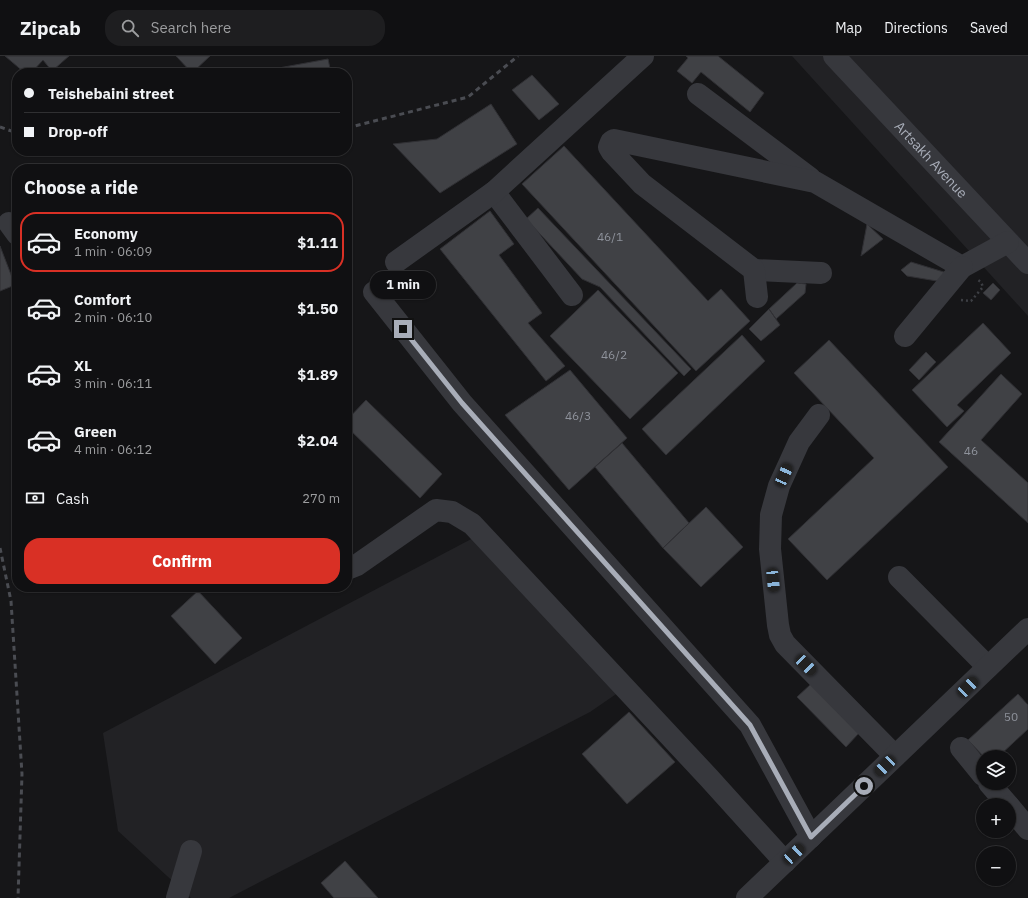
<!DOCTYPE html>
<meta charset="utf-8">
<style>
body{margin:0;font-family:"IBM Plex Sans",sans-serif;background:#1e1e20;color:#f1f3f6;height:100vh;display:flex;flex-direction:column;font-size:15px;white-space:nowrap}
*{box-sizing:border-box;margin:0}
p{font-size:13px;color:#9c9d9f}
.icon{flex:none;width:22px;height:22px;fill:none;stroke:currentColor;stroke-width:2;stroke-linecap:round;stroke-linejoin:round}
.map{position:relative;flex:1;overflow:hidden}
.drawer{position:absolute;left:12px;top:108px;width:340px;height:428px;display:flex;flex-direction:column;background:#101012;border-radius:16px;box-shadow:0 1px 3px #0004,0 0 0 1px #303032}
.drawer>*{flex:none}
.banner{position:absolute;left:12px;top:12px;width:340px;height:88px;border-radius:16px;box-shadow:0 1px 3px #0004,0 0 0 1px #303032;display:grid;align-content:center;height:88px;padding:0 12px;background:#101012}
.tools{position:absolute;left:976px;top:694px;display:grid;gap:8px}
.tools a{display:grid;place-items:center;width:40px;height:40px;border-radius:50%;background:#101012;box-shadow:0 1px 3px #0004,0 0 0 1px #303032;font-size:20px}
.end{position:absolute;width:18px;height:18px;margin:-9px;border:5px solid #a8adb8;background:#111;box-shadow:0 0 0 2px #111}
.from{border-radius:50%}
.bubble{position:absolute;height:28px;border-radius:14px;background:#101012;box-shadow:0 1px 3px #0004,0 0 0 1px #303032;font-size:13px;font-weight:700;line-height:28px;text-align:center}
.car{position:absolute;width:12px;height:24px;margin:-12px -6px;border-radius:5px;box-shadow:0 0 3px 1px #0007;background:linear-gradient(#222 24%,#8ab4d8 0 40%,#222 0 76%,#8ab4d8 0 86%,#222 0)}
.banner b{display:flex;align-items:center;gap:14px;height:38px;font-size:15px}
.banner b+b{border-top:1px solid #303032}
.banner i{width:10px;height:10px;background:#f1f3f6}
ul{padding:0;list-style:none}
li{display:flex;align-items:center;gap:12px;height:60px;margin:0 8px 6px;padding:0 4px;border:2px solid transparent;border-radius:16px}
li div{flex:1}
li b{display:block;font-size:15px}
li em{font-style:normal;font-weight:700}
li.on{border-color:#d93025}
li>.icon{width:36px;height:36px;stroke-width:1.5}
h2{padding:0 12px;font-size:18px;line-height:48px}
.pay{display:flex;align-items:center;gap:10px;height:44px;padding:0 12px;font-size:15px}
.pay p{margin-inline-start:auto}
.cta{display:flex;gap:8px;margin-top:auto;padding:8px 12px}
.cta a{flex:1;height:46px;border-radius:16px;background:#d93025;color:#fff;font-size:16px;font-weight:700;line-height:46px;text-align:center}
header{display:flex;align-items:center;gap:24px;box-sizing:border-box;height:56px;padding:0 20px;background:#101012;border-bottom:1px solid #303032}
header strong{font-size:19px}
nav{display:flex;gap:22px;margin-inline-start:auto;font-size:14px}
.search{width:280px;height:36px;background:#1e1e20;display:flex;align-items:center;gap:10px;box-sizing:border-box;padding:0 14px;border-radius:16px;color:#9c9d9f;font-size:15px}
.map>svg:first-child{display:block}
.built{fill:#222225}
.building{fill:#404145;stroke:#303034}
.lines{fill:none;stroke-linecap:round;stroke-linejoin:round}
.path{stroke:#3d3f44;stroke-width:2.5;stroke-dasharray:2 3;stroke-linecap:butt}
.minor{stroke:#37383d;stroke-width:22}
.rail{stroke:#4a4c52;stroke-width:3;stroke-dasharray:5 4;stroke-linecap:butt}
.route{stroke:#a8adb8;stroke-width:5}
.labels{text-anchor:middle;stroke-width:4;stroke-linejoin:round;paint-order:stroke}
.number-label{font-size:12px;fill:#8e929b}
.street-label{font-size:14px;fill:#a8adb8;stroke:#111113}
</style>
<header>
<strong>Zipcab</strong>
<div class="search"><svg class="icon" aria-label="search" viewBox="0 0 24 24"><circle cx="10" cy="10" r="6"/><path d="M15 15l6 6"/></svg>Search here</div>
<nav><a>Map</a><a>Directions</a><a>Saved</a></nav>
</header>
<div class="map">
<svg width="1028" height="842" viewBox="0 0 1028 842">
<rect width="100%" height="100%" fill="#161618"/>
<!-- built -->
<path class="built" d="M792,0H1028V260L1019,250Z
M477,480L622,634L590,656L229,842H191L118,775L103,677Z"/>
<!-- building -->
<path class="building" d="M5,0H69L52,15L43,4L31,17H25Z
M176,0H210L192,17Z
M686,0H718L764,37L750,56L701,16L692,27L677,15L688,2Z
M328,3L331,17H251Z
M532,19L559,48L539,64L512,34Z
M491,48L517,88L440,137L393,88L437,83Z
M564,90L708,245L721,233L750,265L696,315L522,128Z
M538,152L691,313L684,320L600,231L582,223L526,163Z
M490,155L514,188L499,199L542,257L528,267L565,310L546,325L440,193Z
M867,168L883,183L861,200Z
M0,190L15,229L0,235Z
M911,206L947,217L937,225L907,220L901,214Z
M797,227L806,228L805,237L776,263L769,253Z
M993,227L1000,234L991,244L983,237Z
M598,234L678,317L630,363L550,280Z
M769,253L780,269L761,285L749,273Z
M983,267L1011,297L957,349L964,355L947,371L912,334Z
M742,279L765,305L666,399L642,373Z
M829,284L948,411L827,524L788,483L874,402L794,317Z
M926,296L936,306L919,324L909,314Z
M570,314L627,382L569,434L505,359Z
M1001,318L1022,338L981,384L1028,427V467L939,386Z
M366,344L442,418L420,442L347,371V364Z
M622,387L689,467L663,492L595,411Z
M706,451L743,491L701,531L663,492Z
M198,535L242,582L215,608L171,560Z
M811,628L859,677L846,691L797,641Z
M1018,638L1028,649V673L998,701H984L968,684Z
M629,656L675,706L627,748L582,698Z
M345,805L378,842H334L321,827Z"/>
<g class="lines">
<!-- path -->
<path class="path" d="M961,244L971,245L983,231L981,226L978,224"/>
<!-- minor -->
<g class="minor">
<path id="s1" d="M834,0L1028,207"/>
<path d="M698,38L810,122"/>
<path d="M494,136L572,239"/>
<path d="M9,167L17,178"/>
<path d="M396,206L494,136L643,0"/>
<path d="M754,214L821,217"/>
<path d="M374,236L462,347L750,669L811,781"/>
<path d="M757,241L754,214L642,128L612,96L609,91L611,86L614,84L815,126L962,211L1008,186"/>
<path d="M905,280L962,211"/>
<path d="M819,359L799,386L779,430L771,459L770,493L778,569L780,579L785,588L895,700"/>
<path d="M347,513L357,509L436,454L452,456L472,468L709,722L785,806"/>
<path d="M899,521L988,611"/>
<path d="M961,692L983,719"/>
<path d="M989,727L1008,749"/>
<path d="M1009,750L1028,773"/>
<path d="M177,842L191,795"/>
<path d="M747,842L1028,573"/>
</g>
<!-- rail -->
<path class="rail" d="M0,71L17,77
M347,72L468,41L518,0
M0,492L11,545L22,718L18,842"/>
</g>
<g class="lines">
<!-- route -->
<path class="route" d="M403,273L462,347L750,669L811,781L864,730"/>
</g>
<g class="labels">
<!-- number labels -->
<g class="number-label">
<text x="610" y="185">46/1</text>
<text x="614" y="303">46/2</text>
<text x="578" y="364">46/3</text>
<text x="971" y="399">46</text>
<text x="1011" y="665">50</text>
</g>
<!-- street labels -->
<g class="street-label">
<text dy="5" stroke="none"><textPath href="#s1" startOffset="142">Artsakh Avenue</textPath></text>
</g>
</g>
</svg>
<div class="tools">
<a><svg class="icon" aria-label="layers" viewBox="0 0 24 24"><path d="M12 4l9 5-9 5-9-5zM3 14l9 5 9-5"/></svg></a>
<a>+</a>
<a>−</a>
</div>
<i class="end from" style="left:864px;top:730px"></i>
<i class="end" style="left:403px;top:273px"></i>
<div class="bubble" style="left:370px;top:215px;width:66px">1 min</div>
<i class="car" style="left:784px;top:419px;rotate:24deg"></i>
<i class="car" style="left:773px;top:524px;rotate:174deg"></i>
<i class="car" style="left:806px;top:609px;rotate:135deg"></i>
<i class="car" style="left:968px;top:631px;rotate:46deg"></i>
<i class="car" style="left:885px;top:710px;rotate:226deg"></i>
<i class="car" style="left:794px;top:798px;rotate:47deg"></i>
<div class="banner">
<b><i class="from"></i>Teishebaini street</b>
<b><i></i>Drop-off</b>
</div>
<section class="drawer">
<h2>Choose a ride</h2>
<ul>
<li class="on"><svg class="icon" aria-label="car" viewBox="0 0 24 24"><path d="M5 17H2v-5l4-1 3-4h7l3 4 3 1v5h-3M9 17h6M6 11h13"/><circle cx="7" cy="17" r="2"/><circle cx="17" cy="17" r="2"/></svg><div><b>Economy</b><p>1 min · 06:09</p></div><em>$1.11</em></li>
<li><svg class="icon" aria-label="car" viewBox="0 0 24 24"><path d="M5 17H2v-5l4-1 3-4h7l3 4 3 1v5h-3M9 17h6M6 11h13"/><circle cx="7" cy="17" r="2"/><circle cx="17" cy="17" r="2"/></svg><div><b>Comfort</b><p>2 min · 06:10</p></div><em>$1.50</em></li>
<li><svg class="icon" aria-label="car" viewBox="0 0 24 24"><path d="M5 17H2v-5l4-1 3-4h7l3 4 3 1v5h-3M9 17h6M6 11h13"/><circle cx="7" cy="17" r="2"/><circle cx="17" cy="17" r="2"/></svg><div><b>XL</b><p>3 min · 06:11</p></div><em>$1.89</em></li>
<li><svg class="icon" aria-label="car" viewBox="0 0 24 24"><path d="M5 17H2v-5l4-1 3-4h7l3 4 3 1v5h-3M9 17h6M6 11h13"/><circle cx="7" cy="17" r="2"/><circle cx="17" cy="17" r="2"/></svg><div><b>Green</b><p>4 min · 06:12</p></div><em>$2.04</em></li>
</ul>
<div class="pay"><svg class="icon" aria-label="cash" viewBox="0 0 24 24"><path d="M3 7h18v10H3z"/><circle cx="12" cy="12" r="2"/></svg>Cash<p>270 m</p></div>
<div class="cta"><a>Confirm</a></div>
</section>
</div>
